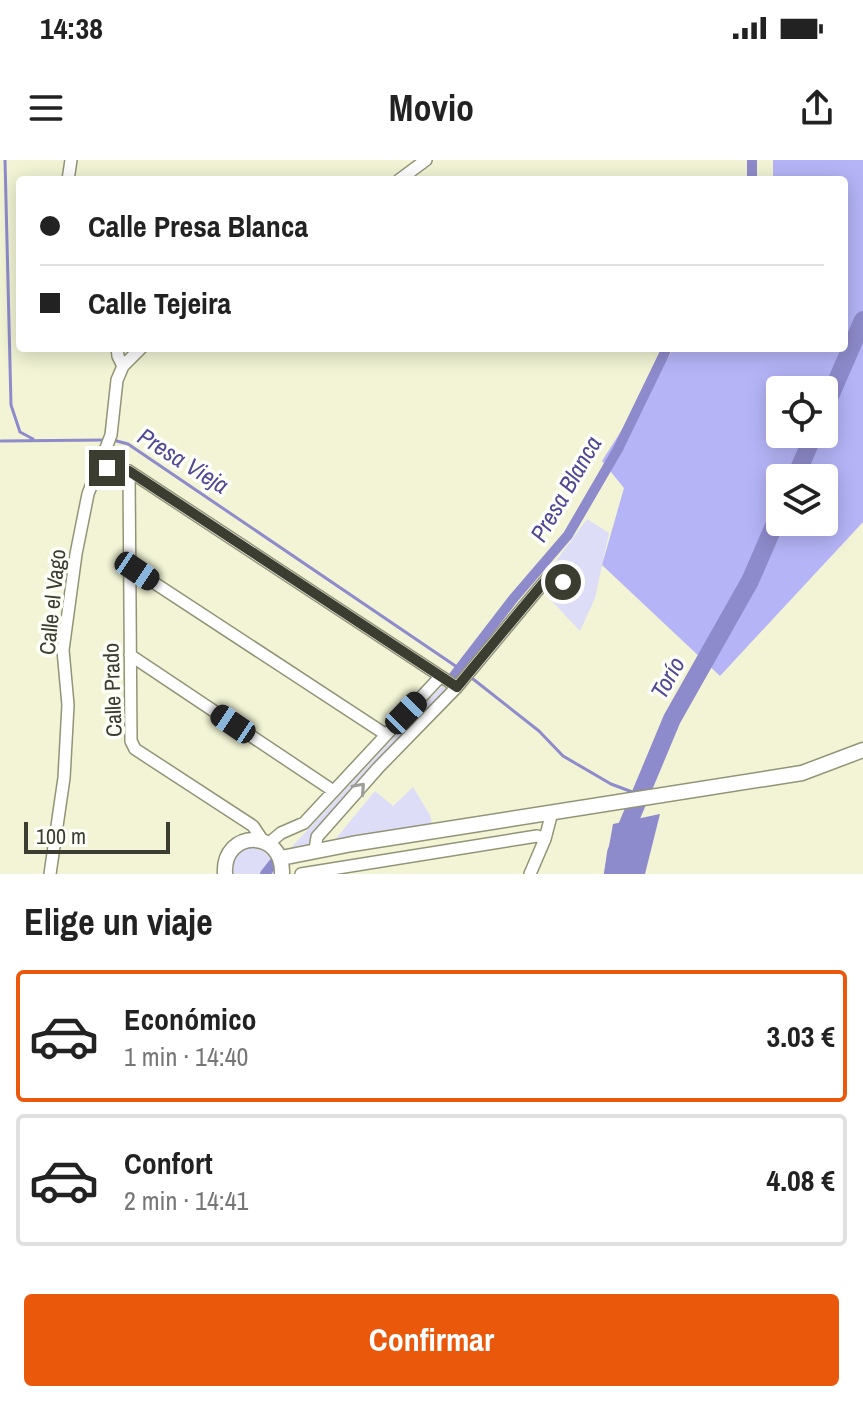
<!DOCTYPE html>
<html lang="es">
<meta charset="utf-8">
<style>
body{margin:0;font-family:"Archivo Narrow",sans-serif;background:#f6f6f6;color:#222;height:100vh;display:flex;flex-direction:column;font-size:30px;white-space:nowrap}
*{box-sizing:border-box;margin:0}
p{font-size:26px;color:#767676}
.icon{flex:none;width:44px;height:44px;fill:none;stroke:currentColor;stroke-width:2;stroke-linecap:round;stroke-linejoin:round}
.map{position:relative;height:714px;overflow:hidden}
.sheet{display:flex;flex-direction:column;background:#fff;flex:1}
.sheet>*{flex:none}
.guide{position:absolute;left:16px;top:16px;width:832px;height:176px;border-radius:8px;box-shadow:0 4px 20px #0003;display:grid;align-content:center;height:176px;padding:0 24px;background:#fff}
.buttons{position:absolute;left:766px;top:216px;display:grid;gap:16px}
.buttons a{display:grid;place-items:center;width:72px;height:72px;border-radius:8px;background:#fff;box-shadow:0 4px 20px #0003;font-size:40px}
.scale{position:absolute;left:24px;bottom:20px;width:146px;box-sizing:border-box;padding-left:8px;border:4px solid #3c3d31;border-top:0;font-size:22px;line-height:28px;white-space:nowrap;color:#3c3d31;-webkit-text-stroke:6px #fefff8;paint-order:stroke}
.end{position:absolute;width:36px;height:36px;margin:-18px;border:10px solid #3c3d31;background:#fff;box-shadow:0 0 0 4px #fff}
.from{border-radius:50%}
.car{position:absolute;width:24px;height:48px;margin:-24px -12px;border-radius:10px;box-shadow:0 0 6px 2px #0007;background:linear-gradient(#222 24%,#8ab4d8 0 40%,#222 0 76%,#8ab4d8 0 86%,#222 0)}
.guide b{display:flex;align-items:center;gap:28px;height:76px;font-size:30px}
.guide b+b{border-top:2px solid #e0e0e0}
.guide i{width:20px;height:20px;background:#222}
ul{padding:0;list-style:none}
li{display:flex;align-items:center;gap:24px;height:132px;margin:0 16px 12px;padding:0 8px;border:4px solid #e0e0e0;border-radius:8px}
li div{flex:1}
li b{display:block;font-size:30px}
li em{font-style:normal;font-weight:700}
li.on{border-color:#ea580c}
li>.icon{width:72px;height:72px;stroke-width:1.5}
h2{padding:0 24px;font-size:36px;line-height:96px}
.primary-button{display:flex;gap:16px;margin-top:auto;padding:16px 24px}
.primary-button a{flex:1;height:92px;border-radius:8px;background:#ea580c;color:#fff;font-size:32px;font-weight:700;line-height:92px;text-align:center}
.status{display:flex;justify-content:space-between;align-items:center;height:56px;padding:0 40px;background:#fff;direction:ltr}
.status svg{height:22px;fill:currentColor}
header{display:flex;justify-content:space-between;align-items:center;height:104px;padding:0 24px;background:#fff;font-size:36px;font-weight:700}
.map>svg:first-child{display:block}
.green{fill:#ddddf8}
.forest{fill:#b5b4f7;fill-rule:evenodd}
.water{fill:#8e8bcc}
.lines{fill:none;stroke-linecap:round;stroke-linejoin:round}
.stream{stroke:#8e8bcc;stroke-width:3}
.canal{stroke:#8e8bcc;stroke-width:10}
.river{stroke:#8e8bcc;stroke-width:18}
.minor-casing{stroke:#929477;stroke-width:14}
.tertiary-casing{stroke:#929477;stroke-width:17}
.minor{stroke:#fff;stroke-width:11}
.tertiary{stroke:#fff;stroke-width:14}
.oneway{stroke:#9e9e98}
.route{stroke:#3c3d31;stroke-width:10}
.labels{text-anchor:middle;stroke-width:7;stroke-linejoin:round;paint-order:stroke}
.street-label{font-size:22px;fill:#3c3d31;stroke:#fefff8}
.water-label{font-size:24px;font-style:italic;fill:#514897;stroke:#fefff8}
</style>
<div class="status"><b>14:38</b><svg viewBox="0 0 49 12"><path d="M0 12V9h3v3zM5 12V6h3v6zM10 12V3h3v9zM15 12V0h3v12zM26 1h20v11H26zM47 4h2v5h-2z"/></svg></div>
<header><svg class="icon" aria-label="menu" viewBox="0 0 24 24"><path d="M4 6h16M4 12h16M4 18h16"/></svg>Movio<svg class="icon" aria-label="share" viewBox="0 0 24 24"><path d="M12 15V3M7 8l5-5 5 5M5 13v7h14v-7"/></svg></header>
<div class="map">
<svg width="863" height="714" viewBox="0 0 863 714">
<rect width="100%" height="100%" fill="#f2f4d5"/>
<!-- green -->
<path class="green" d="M587,359L609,373L595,438L580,471L547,436L551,431C568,439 575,426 571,411L556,401Z
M442,526L450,531L350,634L309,681V687L288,691Z
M413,627L430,655L433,667L333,682L375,631L393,646Z
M258,685L272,693L276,714H231L233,697L244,687Z"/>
<!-- forest -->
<path class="forest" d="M773,0H863V362L720,516L602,405L624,328L602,301L674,188H844V20H773ZM780,230H824V274H780ZM780,318H824V362H780Z"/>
<!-- water -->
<path class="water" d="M660,654L645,714H604L613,664Z"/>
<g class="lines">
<!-- stream -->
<path class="stream" d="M5,0L11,245L20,272L33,279
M113,280L128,284L457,507
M1,281L105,280
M473,519L539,571L563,596L611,624L635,633"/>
<!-- canal -->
<path class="canal" d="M752,0V20
M453,517L513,439L568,375L618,289L667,188
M265,714L276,700"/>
<!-- river -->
<path class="river" d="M824,250L863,160
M795,318L814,274
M613,714L616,693L672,559L750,421L780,352"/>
<defs>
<path id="minor" d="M68,20L71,0
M399,20L426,0
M117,188L118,196L123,206
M99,308L129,311L457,527L551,414L563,422
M129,311L131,581L135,589L253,666L263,681
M130,407L385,574
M130,495L332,630
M268,684L281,673L304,663L440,517
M315,690L317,677L378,608L457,527
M50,714L64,618L68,545L63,490L76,394L88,334L111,275L117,220L123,206L141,188
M301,714L537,676L545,679
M530,714L545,679L552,652"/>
<path id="tertiary" d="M281,698L352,684L802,613L863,590
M225,714C222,669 284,668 282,714"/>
</defs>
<!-- minor casing -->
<use href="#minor" class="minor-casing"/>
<!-- tertiary casing -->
<use href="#tertiary" class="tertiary-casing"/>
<!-- minor -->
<use href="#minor" class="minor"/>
<!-- tertiary -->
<use href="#tertiary" class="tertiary"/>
</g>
<!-- one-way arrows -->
<defs><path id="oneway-chevron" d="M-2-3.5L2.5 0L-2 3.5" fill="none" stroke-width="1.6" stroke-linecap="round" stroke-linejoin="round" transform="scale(2)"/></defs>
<use class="oneway" href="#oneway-chevron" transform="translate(360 628) rotate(-48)"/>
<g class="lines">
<!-- route -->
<path class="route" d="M107,308L129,311L457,527L551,414L563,422"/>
</g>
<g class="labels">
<!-- street labels -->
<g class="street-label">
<text transform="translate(52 442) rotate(-84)" y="8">Calle el Vago</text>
<text transform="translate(112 530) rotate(-92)" y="8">Calle Prado</text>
</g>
<!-- water labels -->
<g class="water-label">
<text transform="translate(183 301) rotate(32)" y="8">Presa Vieja</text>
<text transform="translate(566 329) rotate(-60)" y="8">Presa Blanca</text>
<text transform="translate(668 518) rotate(-61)" y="8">Torío</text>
</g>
</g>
</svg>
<div class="buttons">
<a><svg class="icon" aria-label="locate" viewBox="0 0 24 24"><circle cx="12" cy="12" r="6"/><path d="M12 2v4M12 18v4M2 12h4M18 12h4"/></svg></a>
<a><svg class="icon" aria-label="layers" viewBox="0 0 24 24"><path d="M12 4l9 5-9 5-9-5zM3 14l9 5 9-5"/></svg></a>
</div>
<div class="scale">100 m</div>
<i class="end from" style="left:563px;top:422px"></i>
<i class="end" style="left:107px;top:308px"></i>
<i class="car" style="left:137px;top:411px;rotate:124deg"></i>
<i class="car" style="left:406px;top:553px;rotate:44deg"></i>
<i class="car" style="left:233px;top:564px;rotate:304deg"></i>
<div class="guide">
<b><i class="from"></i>Calle Presa Blanca</b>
<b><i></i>Calle Tejeira</b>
</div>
</div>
<section class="sheet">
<h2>Elige un viaje</h2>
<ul>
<li class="on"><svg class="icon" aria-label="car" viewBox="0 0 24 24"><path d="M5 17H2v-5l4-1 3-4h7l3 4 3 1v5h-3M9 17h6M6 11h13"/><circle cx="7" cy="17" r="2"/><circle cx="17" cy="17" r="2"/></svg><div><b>Económico</b><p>1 min · 14:40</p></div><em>3.03 €</em></li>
<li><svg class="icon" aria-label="car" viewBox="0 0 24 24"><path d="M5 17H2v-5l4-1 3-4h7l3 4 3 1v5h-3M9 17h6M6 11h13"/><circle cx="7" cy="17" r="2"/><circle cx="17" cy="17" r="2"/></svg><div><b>Confort</b><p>2 min · 14:41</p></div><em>4.08 €</em></li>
</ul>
<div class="primary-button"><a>Confirmar</a></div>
</section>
